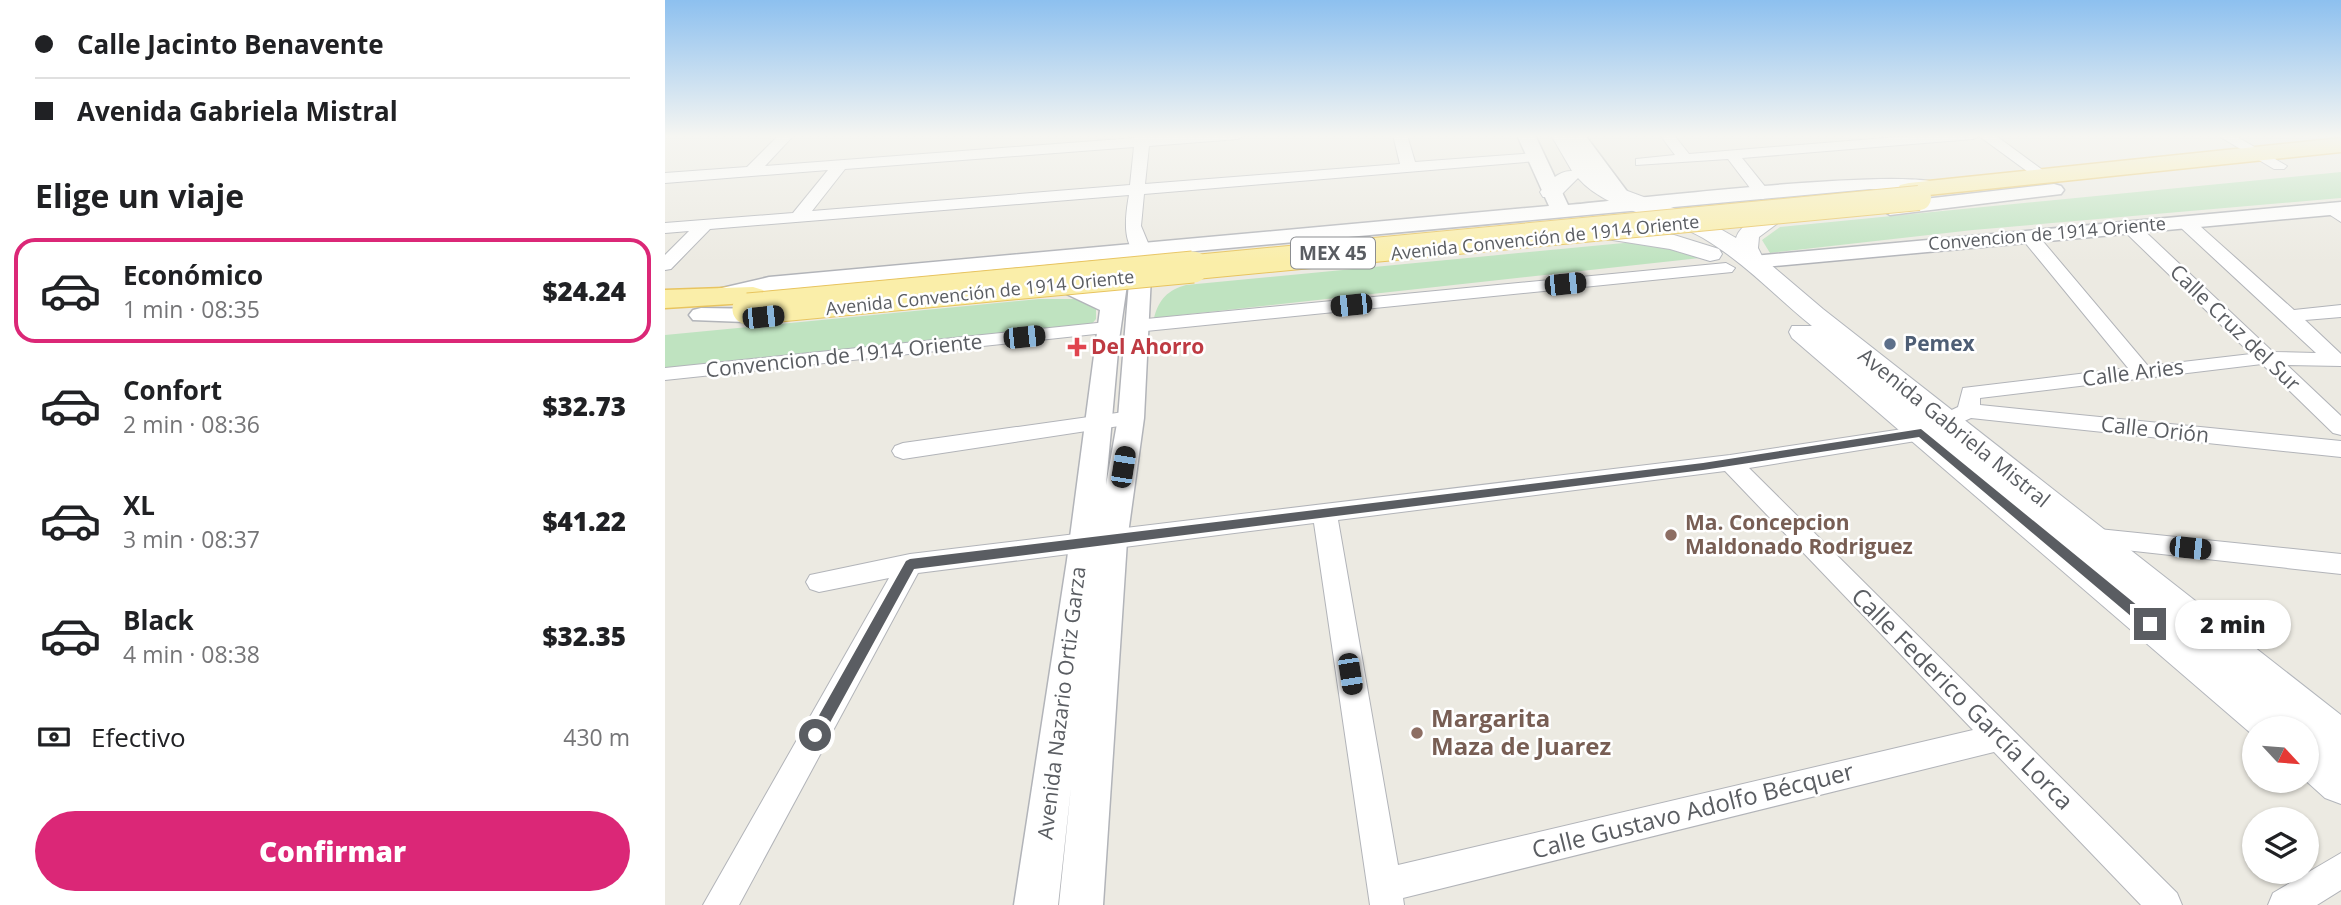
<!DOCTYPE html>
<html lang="es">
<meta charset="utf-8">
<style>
body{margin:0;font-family:"Open Sans",sans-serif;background:#f6f6f6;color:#202124;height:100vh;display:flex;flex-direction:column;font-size:26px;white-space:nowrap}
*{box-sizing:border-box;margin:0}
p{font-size:23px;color:#757577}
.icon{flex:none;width:38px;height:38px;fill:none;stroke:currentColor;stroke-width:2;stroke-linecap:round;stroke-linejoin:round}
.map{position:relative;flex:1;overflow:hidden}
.details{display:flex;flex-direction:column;background:#fff;width:665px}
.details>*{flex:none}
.top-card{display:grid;align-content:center;height:154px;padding:0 35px;background:#fff}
.needle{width:46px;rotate:116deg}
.tools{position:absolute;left:1577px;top:716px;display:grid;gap:14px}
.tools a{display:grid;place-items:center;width:77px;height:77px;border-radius:50%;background:#fff;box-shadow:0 2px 5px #0004;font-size:35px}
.end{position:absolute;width:32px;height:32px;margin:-16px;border:9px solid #5a5d62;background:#fff;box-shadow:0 0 0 4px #fff}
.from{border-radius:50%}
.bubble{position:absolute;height:49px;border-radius:24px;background:#fff;box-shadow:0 2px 5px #0004;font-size:23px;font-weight:800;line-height:49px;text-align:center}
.car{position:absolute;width:21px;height:42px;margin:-21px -10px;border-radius:9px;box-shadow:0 0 5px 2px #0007;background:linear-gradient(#222 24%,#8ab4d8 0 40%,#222 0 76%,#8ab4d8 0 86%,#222 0)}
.top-card b{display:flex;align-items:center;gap:24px;height:66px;font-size:26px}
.top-card b+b{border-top:2px solid #e0e0e0}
.top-card i{width:18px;height:18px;background:#202124}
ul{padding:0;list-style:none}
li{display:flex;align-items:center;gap:21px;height:105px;margin:0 14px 10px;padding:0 21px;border:4px solid transparent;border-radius:21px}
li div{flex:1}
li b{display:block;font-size:26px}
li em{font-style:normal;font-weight:800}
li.active{border-color:#db2777}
li>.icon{width:63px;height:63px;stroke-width:1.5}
h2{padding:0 35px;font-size:32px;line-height:84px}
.pay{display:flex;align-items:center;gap:18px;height:77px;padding:0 35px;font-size:26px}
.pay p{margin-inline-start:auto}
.primary-button{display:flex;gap:14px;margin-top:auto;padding:14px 35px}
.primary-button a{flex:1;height:80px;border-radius:42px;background:#db2777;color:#fff;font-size:28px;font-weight:800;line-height:80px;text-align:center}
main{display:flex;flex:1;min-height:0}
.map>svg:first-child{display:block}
.green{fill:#bfe3c0}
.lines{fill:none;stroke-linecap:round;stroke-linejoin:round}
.minor-casing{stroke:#b2b4b9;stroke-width:2}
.tertiary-casing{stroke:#b2b4b9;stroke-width:3}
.secondary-casing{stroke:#b3b6bc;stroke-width:2}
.primary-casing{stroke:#e8c45f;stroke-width:3}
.minor{fill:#fff;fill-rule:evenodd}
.tertiary{fill:#fff;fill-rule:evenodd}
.secondary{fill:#fff;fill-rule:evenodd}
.primary{fill:#faeea9;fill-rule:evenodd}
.primary-bridge-far1-casing{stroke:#e8c45f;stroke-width:26;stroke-linecap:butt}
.primary-bridge-casing{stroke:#e8c45f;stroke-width:33;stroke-linecap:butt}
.primary-bridge-far1{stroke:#faeea9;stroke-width:24}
.primary-bridge{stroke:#faeea9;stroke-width:31}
.route{fill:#5a5d62}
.service-dot{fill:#5c6f8a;stroke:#fff;stroke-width:2.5}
.health-dot{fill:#e0444e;stroke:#fff;stroke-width:2.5}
.education-dot{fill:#8d6e63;stroke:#fff;stroke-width:2.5}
.labels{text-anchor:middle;stroke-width:5;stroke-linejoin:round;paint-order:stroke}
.far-street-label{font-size:18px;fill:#5a5d62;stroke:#fff}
.shield{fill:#fff;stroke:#8c8e91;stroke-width:2}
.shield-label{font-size:19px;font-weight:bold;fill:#5a5d62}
.street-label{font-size:21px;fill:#5a5d62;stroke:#fff}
.service-label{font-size:21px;font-weight:bold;fill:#4e5e75;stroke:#fff;text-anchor:start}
.health-label{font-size:21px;font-weight:bold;fill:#be3a42;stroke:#fff;text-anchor:start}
.education-label{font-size:21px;font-weight:bold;fill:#785e54;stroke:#fff;text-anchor:start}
.near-street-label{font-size:24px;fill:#5a5d62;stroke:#fff}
.near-education-label{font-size:24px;font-weight:bold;fill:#785e54;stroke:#fff;text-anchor:start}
</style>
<main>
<section class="details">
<div class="top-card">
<b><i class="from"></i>Calle Jacinto Benavente</b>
<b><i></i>Avenida Gabriela Mistral</b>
</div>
<h2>Elige un viaje</h2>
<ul>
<li class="active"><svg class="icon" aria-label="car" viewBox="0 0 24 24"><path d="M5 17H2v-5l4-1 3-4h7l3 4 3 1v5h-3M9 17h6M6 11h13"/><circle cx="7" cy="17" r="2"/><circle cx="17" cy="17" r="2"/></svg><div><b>Económico</b><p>1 min · 08:35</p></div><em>$24.24</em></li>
<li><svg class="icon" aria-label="car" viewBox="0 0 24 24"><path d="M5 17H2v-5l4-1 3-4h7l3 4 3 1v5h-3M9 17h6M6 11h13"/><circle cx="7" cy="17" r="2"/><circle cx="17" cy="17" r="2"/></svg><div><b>Confort</b><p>2 min · 08:36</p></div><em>$32.73</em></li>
<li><svg class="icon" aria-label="car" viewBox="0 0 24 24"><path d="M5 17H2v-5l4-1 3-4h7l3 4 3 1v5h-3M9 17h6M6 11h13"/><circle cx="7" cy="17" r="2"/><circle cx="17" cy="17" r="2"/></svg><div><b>XL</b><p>3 min · 08:37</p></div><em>$41.22</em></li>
<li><svg class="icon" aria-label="car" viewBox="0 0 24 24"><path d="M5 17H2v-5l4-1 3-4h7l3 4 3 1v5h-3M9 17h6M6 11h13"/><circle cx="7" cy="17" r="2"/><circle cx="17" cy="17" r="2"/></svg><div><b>Black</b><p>4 min · 08:38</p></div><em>$32.35</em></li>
</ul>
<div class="pay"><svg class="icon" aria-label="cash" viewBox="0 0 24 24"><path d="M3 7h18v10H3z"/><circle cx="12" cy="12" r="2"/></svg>Efectivo<p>430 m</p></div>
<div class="primary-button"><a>Confirmar</a></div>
</section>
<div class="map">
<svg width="1676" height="905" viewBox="0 0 1676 905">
<rect width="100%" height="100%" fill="#eceae2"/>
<!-- green -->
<path class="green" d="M1676,172V198L1308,230L1105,253L1097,240L1115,227Z
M969,242L1007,247L1035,258L489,318C494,299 503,290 521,285Z
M374,299H410L431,308V319L426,325L0,368V335Z"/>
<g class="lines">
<defs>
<path id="minor" d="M114,135H129L100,166L470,138L471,135H580L573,139L484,146L480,184L735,164L728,135H742L750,162L872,153L879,157L872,161L479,194L476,226L486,250L477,255C455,250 461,212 464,195L45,229L6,269L0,270V255L24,231L0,233V223L128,213L163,170L0,183V173L82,167ZM469,147L465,185L147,211L180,169Z
M995,135H1009L1024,154L1257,135H1330L1383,174L1380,177H1370L1314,136L1308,139L1077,158L1106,194L1098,199L1092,197L1063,159L971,165V159L1010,155Z
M1552,135H1569L1622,166L1619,169H1609Z
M1664,204L1676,210V222L1656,209Z
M1520,217L1526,218L1629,310L1676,305V317L1640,320L1676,354V366L1622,365L1676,416V435L1668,433L1597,364L1315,398V405L1676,441V457L1306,418L1257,440L1084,468L1512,893L1517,905H1476L1329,752L738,898L739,905H705L649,523L253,573L74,905H38L224,578L154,592L145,589L141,582L145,575L245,554L1065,455L1251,427L1293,407L1298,388L1463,368L1358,240L1356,236L1364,231L1370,232L1483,366L1586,354L1458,230L1456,226L1464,221L1470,222L1608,352L1651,353L1514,226V218ZM1060,471L1308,730L733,865L673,520Z
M1061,263L1070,268L1067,272L471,332L461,326L471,320Z
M442,322L452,328L449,332L0,380V368Z
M466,411L474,413L477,418L474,423L238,459L230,456L227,451L230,446L238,443Z
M1424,528L1676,554V574L1424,546L1415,544L1411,537L1415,530Z
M1676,853V890L1652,905H1603L1608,893Z"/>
<path id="tertiary" d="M852,135H870L903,205C949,201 1261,164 1278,186L1268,192L1205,189L487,255L479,418L462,541L438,905H394L406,787L393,905H349L402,560L435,310L393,290L390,285L401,278L438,292L443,259L104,291L52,303L41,296L44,291L104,277L884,206ZM466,257L453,418L441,485L454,340Z
M902,135H920L964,194L961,198H947Z
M1389,184L1396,186L1399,190L1396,194L1225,215L1215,209L1225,203Z
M1676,202V214L1088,268L1077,262L1088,256Z
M36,308L108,309L116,311L120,316L116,321L108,323L28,320L24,315L28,310Z"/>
<path id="secondary" d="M886,135H906L927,168L949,186L1038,219L1071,238C1076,222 1105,206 1121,210L1124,215L1094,237L1093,248L1098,258L1158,309L1676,715V804L1660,798L1640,780L1642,728H1589V736L1127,338L1124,332L1127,326H1147C1111,297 1079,262 1038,238C999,215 944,213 913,178L894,197H878L875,192C883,182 894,170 907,171Z
M943,226L1009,235L1054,249L1057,254L1054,259L1045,261L1005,249L935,238L931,233L935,228Z"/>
<path id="primary" d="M1676,138V152L1244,197L1235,195L1232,190L1235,185L1244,183Z
M88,287L98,290L102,296L98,302L0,308V290Z"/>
</defs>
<!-- minor casing -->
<use href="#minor" class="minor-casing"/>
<!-- tertiary casing -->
<use href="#tertiary" class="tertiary-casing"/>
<!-- secondary casing -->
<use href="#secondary" class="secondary-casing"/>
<!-- primary casing -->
<use href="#primary" class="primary-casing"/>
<!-- minor -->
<use href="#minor" class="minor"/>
<!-- tertiary -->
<use href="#tertiary" class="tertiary"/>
<!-- secondary -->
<use href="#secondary" class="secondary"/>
<!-- primary -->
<use href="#primary" class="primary"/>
<defs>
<path id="primary-bridge-far1" d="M509,269L1254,198"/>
<path id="primary-bridge" d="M83,309L528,267"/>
</defs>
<!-- primary-bridge-far1 casing -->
<use href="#primary-bridge-far1" class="primary-bridge-far1-casing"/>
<!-- primary-bridge casing -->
<use href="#primary-bridge" class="primary-bridge-casing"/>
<!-- primary-bridge-far1 -->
<use href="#primary-bridge-far1" class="primary-bridge-far1"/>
<!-- primary-bridge -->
<use href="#primary-bridge" class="primary-bridge"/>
</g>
<!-- sky -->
<linearGradient id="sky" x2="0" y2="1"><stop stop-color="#8dc0ef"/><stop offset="0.52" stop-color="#f6f6f2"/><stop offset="1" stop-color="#f6f6f2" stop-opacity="0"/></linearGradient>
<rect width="1676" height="262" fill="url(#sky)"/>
<!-- route -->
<path class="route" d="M1256,429L1490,620V628H1480L1254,437L1038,470L249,569L156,739H145L143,735L241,561L245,559L1038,463Z"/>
<!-- markers -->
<circle class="service-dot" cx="1225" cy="344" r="7"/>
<path class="health-dot" d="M408.5 336.5h7v7h7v7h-7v7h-7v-7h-7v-7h7z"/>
<g class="education-dot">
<circle cx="1006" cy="535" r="7"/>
<circle cx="752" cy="733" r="7"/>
</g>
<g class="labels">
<!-- far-street labels -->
<g class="far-street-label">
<text transform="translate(1382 234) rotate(-5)" y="6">Convencion de 1914 Oriente</text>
<text transform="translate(880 238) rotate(-6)" y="6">Avenida Convención de 1914 Oriente</text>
<text transform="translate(315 293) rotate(-6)" y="6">Avenida Convención de 1914 Oriente</text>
</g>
<!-- shield labels -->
<rect class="shield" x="626" y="237.5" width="84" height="31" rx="5"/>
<g class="shield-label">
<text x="668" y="260">MEX 45</text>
</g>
<!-- street labels -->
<g class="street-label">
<text transform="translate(1570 328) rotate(44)" y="7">Calle Cruz del Sur</text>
<text transform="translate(179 356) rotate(-6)" y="7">Convencion de 1914 Oriente</text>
<text transform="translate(1468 373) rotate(-7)" y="7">Calle Aries</text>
<text transform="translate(1289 428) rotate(39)" y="7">Avenida Gabriela Mistral</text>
<text transform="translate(1490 430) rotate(6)" y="7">Calle Orión</text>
<text transform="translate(397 703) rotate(-83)" y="7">Avenida Nazario Ortiz Garza</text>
</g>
<!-- service labels -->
<g class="service-label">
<text x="1239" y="351">Pemex</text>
</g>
<!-- health labels -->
<g class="health-label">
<text x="426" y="354">Del Ahorro</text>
</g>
<!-- education labels -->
<g class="education-label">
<text x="1020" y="530">Ma. Concepcion<tspan x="1020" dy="24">Maldonado Rodriguez</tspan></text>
</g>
<!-- near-street labels -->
<g class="near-street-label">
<text transform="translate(1297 699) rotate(45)" y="8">Calle Federico García Lorca</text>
<text transform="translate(1028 811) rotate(-14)" y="8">Calle Gustavo Adolfo Bécquer</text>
</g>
<!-- near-education labels -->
<g class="near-education-label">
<text x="766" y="727">Margarita<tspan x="766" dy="28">Maza de Juarez</tspan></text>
</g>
</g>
</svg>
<div class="tools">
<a><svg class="needle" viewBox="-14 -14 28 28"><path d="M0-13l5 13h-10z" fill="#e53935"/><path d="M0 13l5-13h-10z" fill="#757577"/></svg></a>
<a><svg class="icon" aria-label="layers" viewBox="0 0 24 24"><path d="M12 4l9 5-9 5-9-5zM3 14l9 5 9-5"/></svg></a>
</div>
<i class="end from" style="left:150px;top:735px"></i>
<i class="end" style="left:1485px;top:624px"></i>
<div class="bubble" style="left:1510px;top:600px;width:116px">2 min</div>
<i class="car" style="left:900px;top:284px;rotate:84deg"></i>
<i class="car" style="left:686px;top:305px;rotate:264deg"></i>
<i class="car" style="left:98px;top:317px;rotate:84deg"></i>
<i class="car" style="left:359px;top:337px;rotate:84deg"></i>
<i class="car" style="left:458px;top:467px;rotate:9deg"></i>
<i class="car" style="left:1525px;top:548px;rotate:96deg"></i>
<i class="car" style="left:685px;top:674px;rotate:171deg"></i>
</div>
</main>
